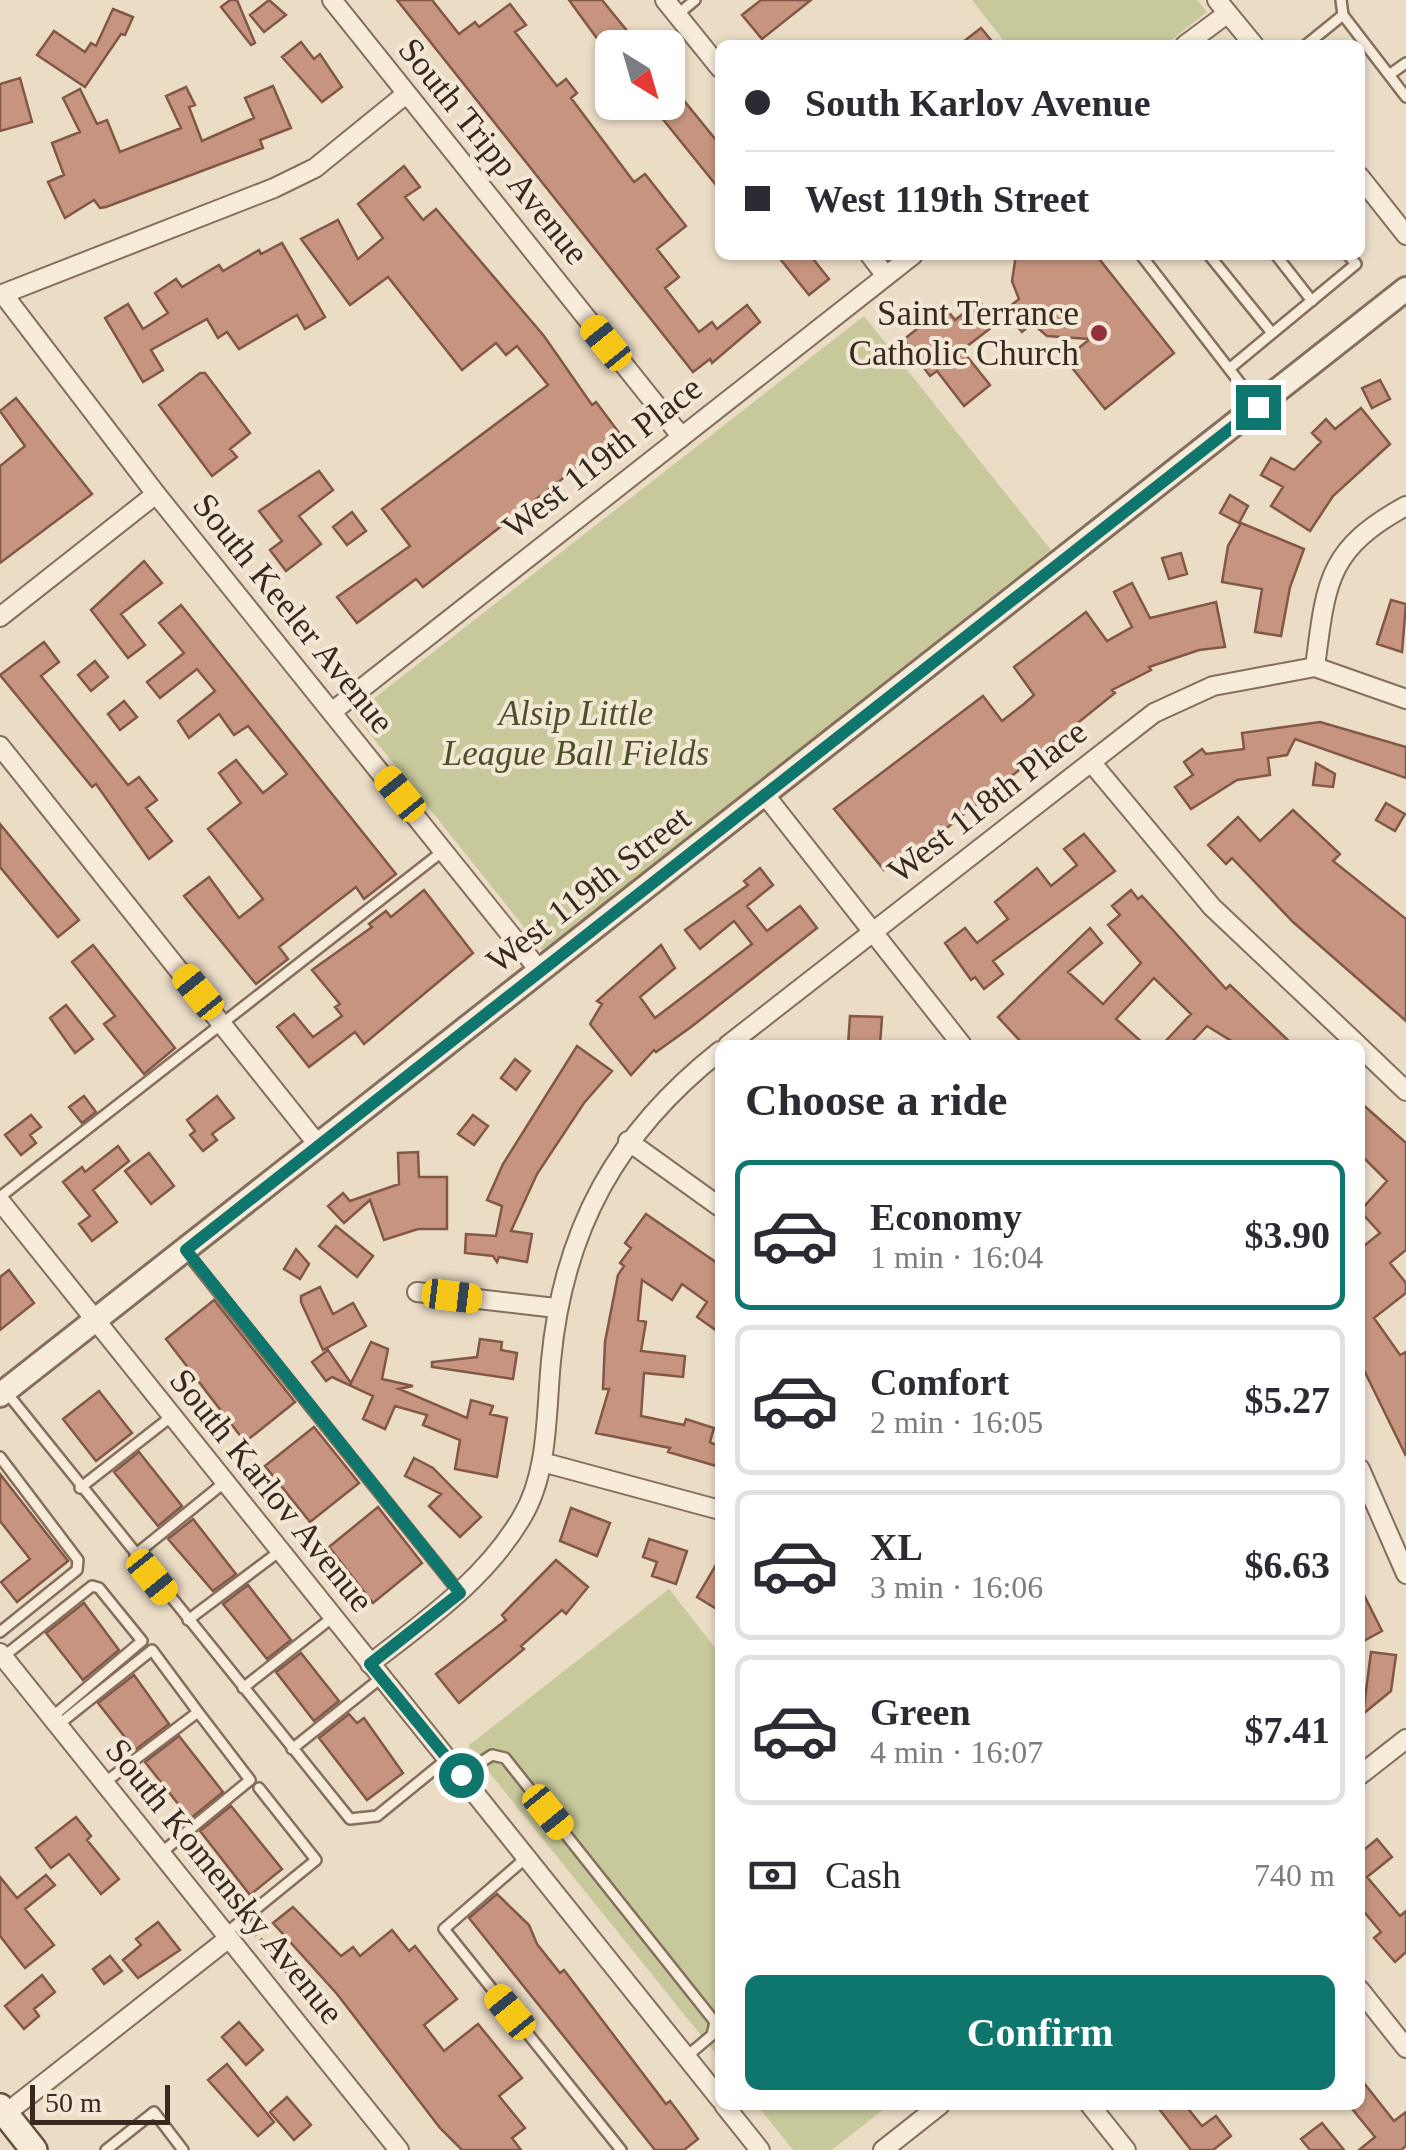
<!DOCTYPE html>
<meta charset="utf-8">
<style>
body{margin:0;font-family:Georgia,serif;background:#f2f2f3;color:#2b2b33;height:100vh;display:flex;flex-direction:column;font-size:38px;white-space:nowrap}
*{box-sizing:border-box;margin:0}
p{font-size:32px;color:#7c7c81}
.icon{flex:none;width:55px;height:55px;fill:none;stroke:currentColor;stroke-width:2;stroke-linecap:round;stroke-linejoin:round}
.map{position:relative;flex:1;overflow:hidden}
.side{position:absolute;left:715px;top:1040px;width:650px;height:1070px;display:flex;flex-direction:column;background:#fff;border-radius:15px;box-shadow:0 2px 8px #0004}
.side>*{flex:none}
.guide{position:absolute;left:715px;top:40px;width:650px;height:220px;border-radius:15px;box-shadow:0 2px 8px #0004;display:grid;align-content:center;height:220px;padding:0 30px;background:#fff}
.needle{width:65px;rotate:143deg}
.fabs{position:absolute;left:595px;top:30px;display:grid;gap:20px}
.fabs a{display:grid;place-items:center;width:90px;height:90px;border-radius:15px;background:#fff;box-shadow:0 2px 8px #0004;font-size:50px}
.scale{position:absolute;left:30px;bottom:25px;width:140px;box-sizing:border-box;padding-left:10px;border:5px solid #372820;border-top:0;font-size:28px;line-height:35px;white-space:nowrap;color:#372820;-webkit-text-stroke:8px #f3e7d5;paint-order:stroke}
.end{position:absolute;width:45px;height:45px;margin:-22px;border:12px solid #0f766e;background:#fff;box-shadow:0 0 0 5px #fff}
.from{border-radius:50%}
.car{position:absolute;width:30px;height:60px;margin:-30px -15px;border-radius:12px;box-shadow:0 0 8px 2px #0007;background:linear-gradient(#f5c518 24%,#345 0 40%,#f5c518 0 76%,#345 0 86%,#f5c518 0)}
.guide b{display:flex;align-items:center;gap:35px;height:95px;font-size:38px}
.guide b+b{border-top:2px solid #e1e1e2}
.guide i{width:25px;height:25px;background:#2b2b33}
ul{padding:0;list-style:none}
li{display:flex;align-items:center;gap:30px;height:150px;margin:0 20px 15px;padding:0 10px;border:5px solid #e1e1e2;border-radius:15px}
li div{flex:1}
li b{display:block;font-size:38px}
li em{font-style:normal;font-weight:700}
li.current{border-color:#0f766e}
li>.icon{width:90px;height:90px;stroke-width:1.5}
h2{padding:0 30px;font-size:45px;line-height:120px}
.pay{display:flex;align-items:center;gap:25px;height:110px;padding:0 30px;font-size:38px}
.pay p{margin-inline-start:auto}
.cta{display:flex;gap:20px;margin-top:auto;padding:20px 30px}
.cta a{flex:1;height:115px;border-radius:15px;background:#0f766e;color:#fff;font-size:40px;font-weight:700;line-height:115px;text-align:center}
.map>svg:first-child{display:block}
.green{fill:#c8c99b}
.building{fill:#c7957f;stroke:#835745;stroke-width:2.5}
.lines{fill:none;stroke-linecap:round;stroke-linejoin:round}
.service-casing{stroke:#856e5d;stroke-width:14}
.minor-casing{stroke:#856e5d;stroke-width:22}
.tertiary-casing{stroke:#856e5d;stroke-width:28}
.secondary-casing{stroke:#675040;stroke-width:30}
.path{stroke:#856e5d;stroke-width:4;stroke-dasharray:8 5;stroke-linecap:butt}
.service{stroke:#f7ebd9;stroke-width:9}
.minor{stroke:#f7ebd9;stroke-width:18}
.tertiary{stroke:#f7ebd9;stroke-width:22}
.secondary{stroke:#f7ebd9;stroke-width:25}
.route{stroke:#0f766e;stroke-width:12}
.poi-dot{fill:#90313c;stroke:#f3e7d5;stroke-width:4}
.labels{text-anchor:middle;stroke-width:8;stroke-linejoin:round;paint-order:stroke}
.street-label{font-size:35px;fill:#372820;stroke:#f3e7d5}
.poi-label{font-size:35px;fill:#372820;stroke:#f3e7d5;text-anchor:end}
.park-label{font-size:35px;font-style:italic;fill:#4c5228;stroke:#f3e7d5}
</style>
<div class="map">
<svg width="1406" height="2150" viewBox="0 0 1406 2150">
<rect width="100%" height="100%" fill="#ebdcc6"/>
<!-- green -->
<path class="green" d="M972,0H1197L1207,12L1165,45H1007Z
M864,316L1051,550L543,951L354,714Z
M669,1589L720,1654V2059L468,1746Z
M757,2105H889L832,2150H793Z"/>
<!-- building -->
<path class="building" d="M230,0H237L255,43L251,45L221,7Z
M269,0L286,15L264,32L250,15Z
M397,0H432L459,34L475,22L479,27L510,4L526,25L515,32L557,86L566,79L577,93L571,98L634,182L645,174L686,226L657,249L679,277L665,288L699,332L712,322L717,329L747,305L760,322L712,363L710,359L693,372Z
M569,0H602L641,48H604Z
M761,0H811L762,39L742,15Z
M113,9L133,17L125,35L121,34L85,87L37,55L54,31L85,52L91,43L96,46Z
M981,28L995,45H959Z
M301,42L314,59L320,54L342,87L322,102L282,57Z
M20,78L32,122L0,131V84Z
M668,81L720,145V190L649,102H668Z
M273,86L291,128L260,140L263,148L106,207L100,208L94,200L65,218L48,182L64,175L52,143L80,132L63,98L80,89L97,124L107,120L120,152L181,128L166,96L186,87L195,105L189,107L202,141L254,118L245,98Z
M404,166L420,187L405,197L423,220L436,209L544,336L592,405L596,402L620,434L423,587L416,579L357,623L337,597L410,546L382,509L548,385L517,346L506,355L496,343L462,370L388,277L350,305L301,239L338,220L358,259L383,238L358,204Z
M282,243L325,317L305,329L297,315L239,349L227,332L218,338L207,319L151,350L163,370L143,382L105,318L128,304L143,329L168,313L155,293L176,279L182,287L219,265L223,271L259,250L261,254Z
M777,255H810L829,279L809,295Z
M1016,255H1096L1174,353L1105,409L1065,359L1090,339L1047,336L1032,323L1022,332L1004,311L1019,299L1012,281Z
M979,301L996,324L962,350L990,385L964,406L937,371L930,376L903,340L945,307L955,320Z
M200,373H205L250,433L230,449L237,457L212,476L159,405Z
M1380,380L1390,399L1372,408L1362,388Z
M16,398L92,494L0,563V466L25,446L0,411Z
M1361,408L1390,444L1333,496L1310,531L1271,506L1283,487L1261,475L1271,458L1294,470L1321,442L1312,433L1326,419L1335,429Z
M319,471L333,490L299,516L321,544L286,571L270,550L282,541L259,511Z
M1230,495L1248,506L1239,523L1220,513Z
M352,512L366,531L347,545L333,527Z
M1241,523L1304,549L1290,587L1281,636L1255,632L1262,589L1222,582L1228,546Z
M1181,553L1187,574L1169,579L1162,558Z
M144,561L162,583L121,614L145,645L128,658L91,610Z
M1132,583L1150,618L1216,602L1225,647L1199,650L1149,667L1151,670L1112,690L1115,693L948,827L884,870L834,809L983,696L1002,721L1024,704L1034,695L1014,667L1086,612L1107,641L1132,627L1114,592Z
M1391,600L1406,604L1402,652L1377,644Z
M181,605L396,874L364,899L356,887L325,911L279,947L288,959L256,984L184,896L209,877L239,918L263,899L208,829L241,803L219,773L236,760L263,793L287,774L248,726L234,735L219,714L189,738L178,721L215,691L197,669L160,698L147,682L184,653L159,623Z
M44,642L59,662L41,676L128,785L139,777L157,800L146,808L172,841L149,859L96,784L92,787L0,675Z
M95,661L108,677L91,691L78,675Z
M124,701L137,717L120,730L108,714Z
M1320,722L1406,747V778L1295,739L1287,755L1268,758L1270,775L1237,780L1191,809L1175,787L1193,775L1184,762L1202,749L1206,754L1244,749L1242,733Z
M1316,763L1335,774L1333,787L1313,785Z
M1386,803L1405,814L1395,831L1376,820Z
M1293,810L1340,854L1333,861L1406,919V1021L1293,922L1232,858L1226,864L1208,845L1238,817L1260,841Z
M0,824L79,920L58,937L0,867Z
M1084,834L1115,871L993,961L1003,974L984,989L975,977L971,980L945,943L965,928L977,943L1008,919L995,902L1037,868L1051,886L1077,865L1064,849Z
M760,868L773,885L747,906L767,931L800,906L817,928L691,1027L656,1052L654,1050L631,1075L590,1024L602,1004L597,1001L661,945L675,968L640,997L655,1018L752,944L734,921L700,949L685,930L748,885L744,881Z
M424,890L473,953L364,1044L355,1032L309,1067L277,1027L294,1014L313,1037L342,1016L335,1007L340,1004L312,970L372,927L369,924L386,911L391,917Z
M1131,890L1138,899L1142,896L1226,989L1230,985L1293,1045H1238L1207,1026L1189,1045H1162L1191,1014L1154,978L1116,1019L1145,1045H1024L998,1017L1090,928L1102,943L1068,972L1103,1004L1141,963L1108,925L1120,915L1112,906Z
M93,945L175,1048L144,1074L104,1024L115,1016L72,962Z
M66,1005L93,1039L75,1053L50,1018Z
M850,1016L882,1017L880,1045H848Z
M577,1046L612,1071L584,1103L537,1174L511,1231L532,1234L527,1262L499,1257L497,1262L493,1256L465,1253L466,1234L496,1236L502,1206L487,1200L503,1164Z
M515,1059L530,1071L516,1090L501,1078Z
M84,1096L96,1112L82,1123L69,1107Z
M217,1096L234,1118L212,1134L217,1140L203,1151L190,1135L195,1131L187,1120Z
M1360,1102L1406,1143V1250L1390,1263L1406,1283V1293L1374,1318L1400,1355L1406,1352V1456L1360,1362V1249L1380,1233L1360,1211L1387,1181L1360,1154Z
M31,1115L41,1127L30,1135L36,1143L21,1155L5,1135Z
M473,1115L488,1126L474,1145L458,1134Z
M118,1146L129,1161L93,1190L117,1222L92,1241L79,1224L90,1216L63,1182L82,1167L85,1172Z
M418,1152L419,1177H447V1229H418L384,1240L370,1200L344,1223L328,1206L343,1193L350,1201L399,1184L398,1153Z
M149,1153L174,1186L151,1204L125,1171Z
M646,1214L720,1265V1333L697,1317L707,1302L682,1284L672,1300L642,1280L638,1320L646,1322L641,1351L685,1356L683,1377L644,1373L641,1416L684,1425L686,1419L714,1428L710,1442L720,1447V1467L668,1452L670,1448L596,1433L609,1389H603L605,1342L618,1275L624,1266L620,1263L631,1248L625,1243Z
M336,1226L373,1256L357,1277L319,1246Z
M296,1249L309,1264L300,1279L284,1269Z
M9,1270L34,1303L0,1330V1277Z
M320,1287L333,1314L353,1303L366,1326L323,1350L301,1302V1296Z
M214,1300L295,1402L245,1442L166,1339Z
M480,1339L502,1342L501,1350L517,1353L513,1379L432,1367V1362L477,1357Z
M371,1342L388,1349L382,1379L413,1386L399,1389L467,1418L471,1400L493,1406L490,1414L507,1418L497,1477L455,1469L460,1440L423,1425L427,1415L395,1406L385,1429L363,1419L373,1396L332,1377L326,1381L312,1362L328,1350L351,1383Z
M99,1391L132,1433L96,1461L63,1419Z
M314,1427L359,1483L310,1522L265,1466Z
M139,1452L182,1506L158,1526L114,1472Z
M414,1458L433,1468L481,1517L460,1537L429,1506L441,1494L405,1476Z
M0,1474L68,1561L17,1602L1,1582L30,1559L0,1521Z
M378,1507L422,1563L373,1603L329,1547Z
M571,1508L610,1523L597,1556L560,1541Z
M193,1519L236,1574L213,1591L168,1539Z
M649,1539L687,1551L676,1584L652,1576L657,1562L643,1557Z
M720,1558V1611L697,1597Z
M556,1560L588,1587L566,1614L562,1610L521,1646L524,1649L459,1703L436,1674L506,1620L502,1615Z
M248,1585L291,1640L267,1659L223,1604Z
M1360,1587L1382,1631L1360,1643Z
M84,1603L119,1650L83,1680L46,1633Z
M1371,1652L1396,1655L1391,1691L1363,1714Z
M301,1653L339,1701L314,1721L276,1672Z
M134,1675L169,1724L135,1750L98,1703Z
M349,1714L357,1723L364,1718L403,1773L367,1800L319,1738Z
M179,1736L223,1792L190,1819L145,1762Z
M231,1806L282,1869L250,1895L200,1831Z
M76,1817L91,1836L87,1840L119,1879L101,1894L69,1854L51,1868L36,1848Z
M1377,1839L1392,1857L1367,1877L1400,1916L1406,1911V1952L1395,1962L1374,1938L1381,1932L1360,1907V1853Z
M46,1875L55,1885L25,1909L54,1945L25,1968L0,1936V1877L17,1898Z
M497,1894L529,1925L537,1944L560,1973L564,1970L666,2104L670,2101L686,2122L698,2139L684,2150H655L469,1918Z
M293,1907L341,1956L353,1947L360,1956L392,1930L409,1951L415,1946L457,1999L424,2025L444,2051L478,2024L522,2078L499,2096L525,2128L512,2138L521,2150H462L440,2128L337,1994L273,1923Z
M158,1922L180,1950L138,1978L123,1960L141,1945L136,1939Z
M110,1956L122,1971L104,1984L93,1969Z
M42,1975L55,1992L34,2009L39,2016L24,2029L5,2006Z
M239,2022L263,2050L246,2065L222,2037Z
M227,2064L274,2122L258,2136L208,2080Z
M1360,2078L1394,2121L1406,2112V2146L1401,2150H1359L1375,2137L1349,2105H1360Z
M287,2097L311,2125L294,2140L270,2112Z
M1156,2105H1185L1202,2126L1216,2116L1231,2136L1213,2150H1191Z
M1322,2123L1344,2150H1310L1301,2139Z"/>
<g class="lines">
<defs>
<path id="service" d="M677,15L695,0
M1343,15L1406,97
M1306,45L1343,15L1341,0
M1389,75L1406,63
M1141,255L1257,405
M1209,255L1272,333
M1276,255L1312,301
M1229,369L1356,264L1348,255
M0,1197L443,851
M187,1253L459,1592
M7,1393L350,1819L377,1816L447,1759
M0,1457L78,1560L77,1570L0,1632
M80,1488L172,1416
M135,1555L225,1482
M188,1620L280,1551
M3,1657L92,1586L99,1588L142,1641L52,1717
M243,1688L333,1617
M58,1725L152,1650L198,1712L104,1783
M292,1749L381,1678
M461,1775L492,1755L505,1758L715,2022L712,2035L686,2057
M161,1853L250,1780L198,1712
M527,1857L444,1929L621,2150
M225,1934L316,1860L259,1788
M106,2150L154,2112L183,2150"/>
<path id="minor" d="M332,0L681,436
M665,0L720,68
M1217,0L1254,45
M1185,45L1228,13
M1360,177L1406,235
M870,255L886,276
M3,294L156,494L539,970
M0,295L274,188L315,168L406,94
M0,617L156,494
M1315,667C1326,582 1327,549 1406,506
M1315,667L1406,699
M333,711L913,255
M0,746L319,1146
M1091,762L1212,907L1358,1045
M765,795L962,1045
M728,1045L1154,713L1213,686L1315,667
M1360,1047L1406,1091
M628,1141L720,1207
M0,1201L720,2099
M417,1292L556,1308
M542,1462L720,1510
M1360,1469L1406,1574
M0,1653L399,2150
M370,1664C426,1620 485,1580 522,1517C549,1472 546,1411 551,1361C563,1230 617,1132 720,1051
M1360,1775L1406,1739
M1360,1990L1406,2048
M724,2105L760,2150
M1090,2105L1126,2150
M0,2118L229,1938
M883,2150L940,2105"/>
<path id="tertiary" d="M0,1395L1406,289"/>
<path id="secondary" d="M0,2107L34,2150"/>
</defs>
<!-- service casing -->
<use href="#service" class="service-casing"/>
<!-- minor casing -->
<use href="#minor" class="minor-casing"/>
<!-- tertiary casing -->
<use href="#tertiary" class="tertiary-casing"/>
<!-- secondary casing -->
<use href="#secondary" class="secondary-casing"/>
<!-- path -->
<path class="path" d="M252,1929L290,1976"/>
<!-- service -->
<use href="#service" class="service"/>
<!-- minor -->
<use href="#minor" class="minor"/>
<!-- tertiary -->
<use href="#tertiary" class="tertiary"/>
<!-- secondary -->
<use href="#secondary" class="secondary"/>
</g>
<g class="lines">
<!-- route -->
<path class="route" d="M461,1775L370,1664L460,1593L186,1250L1258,407"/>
</g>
<!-- markers -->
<circle class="poi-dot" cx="1099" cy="333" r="10"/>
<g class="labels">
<!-- street labels -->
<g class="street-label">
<text transform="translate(494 151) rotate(51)" y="12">South Tripp Avenue</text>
<text transform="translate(602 457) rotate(-38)" y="12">West 119th Place</text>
<text transform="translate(294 613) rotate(51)" y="12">South Keeler Avenue</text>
<text transform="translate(987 801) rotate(-38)" y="12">West 118th Place</text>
<text transform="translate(588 889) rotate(-38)" y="12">West 119th Street</text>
<text transform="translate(272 1490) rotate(51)" y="12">South Karlov Avenue</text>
<text transform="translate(225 1881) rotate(51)" y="12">South Komensky Avenue</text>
</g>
<!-- poi labels -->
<g class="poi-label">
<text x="1079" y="325">Saint Terrance<tspan x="1079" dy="40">Catholic Church</tspan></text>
</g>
<!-- park labels -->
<g class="park-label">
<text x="576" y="725">Alsip Little<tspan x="576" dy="40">League Ball Fields</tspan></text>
</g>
</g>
</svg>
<div class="fabs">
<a><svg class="needle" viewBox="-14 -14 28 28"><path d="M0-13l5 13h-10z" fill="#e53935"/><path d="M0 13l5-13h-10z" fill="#7c7c81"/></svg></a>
</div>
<div class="scale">50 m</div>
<i class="end from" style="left:461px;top:1775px"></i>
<i class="end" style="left:1258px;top:407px"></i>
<i class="car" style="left:606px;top:343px;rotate:321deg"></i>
<i class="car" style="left:400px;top:794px;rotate:321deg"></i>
<i class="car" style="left:198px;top:992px;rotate:321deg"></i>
<i class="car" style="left:452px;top:1296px;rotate:97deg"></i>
<i class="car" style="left:152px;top:1577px;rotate:141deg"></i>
<i class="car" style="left:548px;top:1812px;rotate:141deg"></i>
<i class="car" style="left:510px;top:2012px;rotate:321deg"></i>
<div class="guide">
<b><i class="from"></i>South Karlov Avenue</b>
<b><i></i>West 119th Street</b>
</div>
<section class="side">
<h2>Choose a ride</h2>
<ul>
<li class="current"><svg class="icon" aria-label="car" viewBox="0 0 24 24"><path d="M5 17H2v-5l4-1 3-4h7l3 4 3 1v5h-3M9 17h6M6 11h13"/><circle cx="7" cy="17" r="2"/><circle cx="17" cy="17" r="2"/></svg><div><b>Economy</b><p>1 min · 16:04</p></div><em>$3.90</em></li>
<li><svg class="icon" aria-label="car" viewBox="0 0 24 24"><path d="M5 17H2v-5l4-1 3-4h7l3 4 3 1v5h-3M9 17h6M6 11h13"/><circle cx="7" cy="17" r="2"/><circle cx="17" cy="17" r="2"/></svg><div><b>Comfort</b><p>2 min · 16:05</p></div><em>$5.27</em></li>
<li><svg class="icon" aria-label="car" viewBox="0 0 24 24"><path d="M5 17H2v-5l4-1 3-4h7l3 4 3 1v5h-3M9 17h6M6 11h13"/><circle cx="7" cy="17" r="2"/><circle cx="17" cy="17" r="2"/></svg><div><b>XL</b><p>3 min · 16:06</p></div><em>$6.63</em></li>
<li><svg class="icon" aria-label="car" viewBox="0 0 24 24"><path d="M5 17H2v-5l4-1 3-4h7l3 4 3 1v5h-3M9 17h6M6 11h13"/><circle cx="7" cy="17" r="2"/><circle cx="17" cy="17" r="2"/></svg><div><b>Green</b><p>4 min · 16:07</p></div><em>$7.41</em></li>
</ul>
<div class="pay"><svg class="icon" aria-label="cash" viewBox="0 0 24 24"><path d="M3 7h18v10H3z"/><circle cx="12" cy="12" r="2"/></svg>Cash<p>740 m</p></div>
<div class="cta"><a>Confirm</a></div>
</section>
</div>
